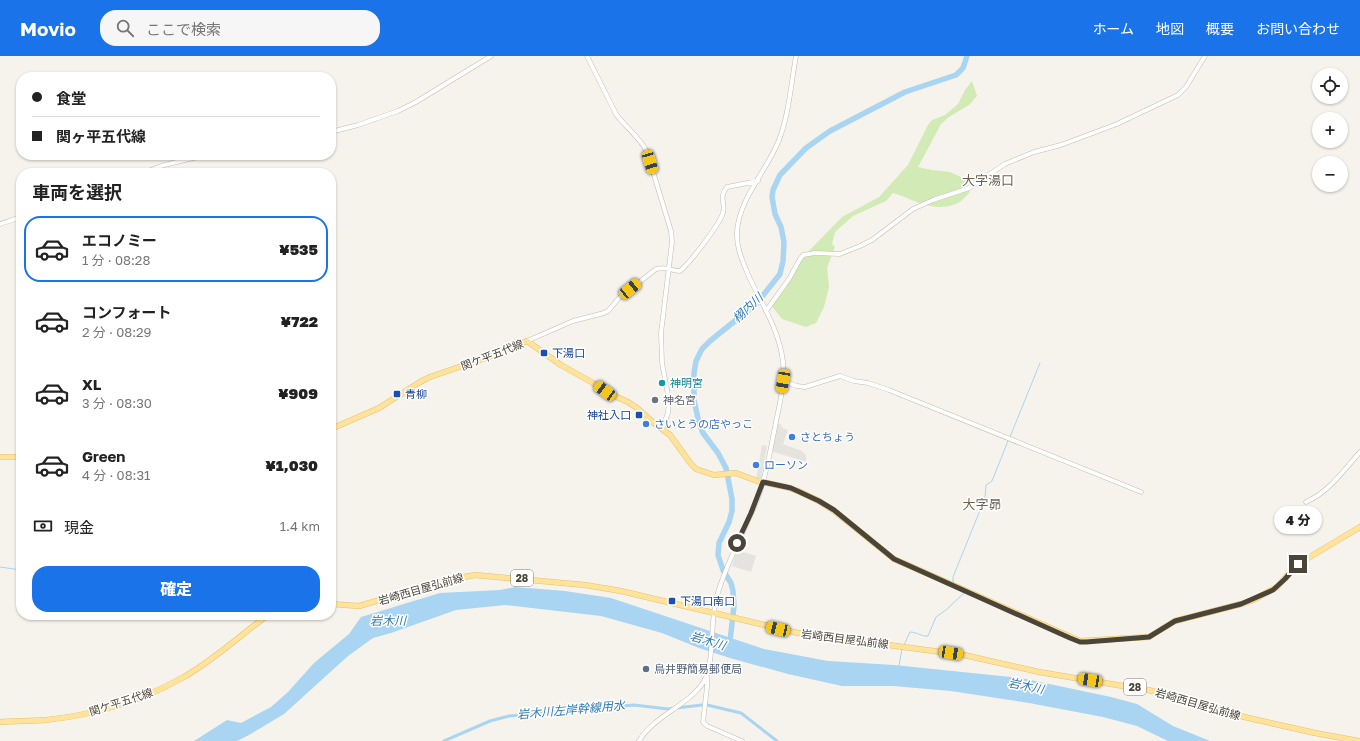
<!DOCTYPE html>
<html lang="ja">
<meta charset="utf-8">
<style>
body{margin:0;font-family:"Golos Text","Noto Sans JP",sans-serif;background:#f6f6f6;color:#222;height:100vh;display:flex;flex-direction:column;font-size:15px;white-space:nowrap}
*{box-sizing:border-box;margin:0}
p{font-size:13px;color:#767676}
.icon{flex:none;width:22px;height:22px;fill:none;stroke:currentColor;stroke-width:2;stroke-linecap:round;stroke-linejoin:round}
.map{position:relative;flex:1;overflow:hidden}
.panel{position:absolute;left:16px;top:112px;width:320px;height:452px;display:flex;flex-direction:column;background:#fff;border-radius:16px;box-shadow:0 1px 3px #0004}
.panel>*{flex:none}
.banner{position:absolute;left:16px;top:16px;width:320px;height:88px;border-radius:16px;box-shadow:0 1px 3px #0004;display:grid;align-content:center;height:88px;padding:0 16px;background:#fff}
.tools{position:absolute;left:1312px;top:12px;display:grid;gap:8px}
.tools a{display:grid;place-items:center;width:36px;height:36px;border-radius:50%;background:#fff;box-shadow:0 1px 3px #0004;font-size:20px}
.end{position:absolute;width:18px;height:18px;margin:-9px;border:5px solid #4b4439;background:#fff;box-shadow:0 0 0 2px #fff}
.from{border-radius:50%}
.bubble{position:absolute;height:28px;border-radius:14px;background:#fff;box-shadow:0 1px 3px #0004;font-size:13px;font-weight:800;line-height:28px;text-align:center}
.car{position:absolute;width:12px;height:24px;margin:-12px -6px;border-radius:5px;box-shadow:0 0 3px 1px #0007;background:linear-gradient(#f5c518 24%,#345 0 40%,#f5c518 0 76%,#345 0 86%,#f5c518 0)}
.banner b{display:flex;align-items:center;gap:14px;height:38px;font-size:15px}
.banner b+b{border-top:1px solid #e0e0e0}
.banner i{width:10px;height:10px;background:#222}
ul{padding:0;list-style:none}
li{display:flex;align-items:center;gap:12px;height:66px;margin:0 8px 6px;padding:0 8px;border:2px solid transparent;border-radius:16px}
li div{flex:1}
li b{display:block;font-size:15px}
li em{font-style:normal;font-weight:800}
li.on{border-color:#1a73e8}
li>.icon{width:36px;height:36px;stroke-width:1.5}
h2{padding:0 16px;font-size:18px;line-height:48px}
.pay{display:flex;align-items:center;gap:10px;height:44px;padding:0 16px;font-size:15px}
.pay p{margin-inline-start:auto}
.action{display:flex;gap:8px;margin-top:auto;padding:8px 16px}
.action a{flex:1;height:46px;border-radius:16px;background:#1a73e8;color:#fff;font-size:16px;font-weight:800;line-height:46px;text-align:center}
header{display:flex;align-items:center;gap:24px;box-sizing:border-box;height:56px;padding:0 20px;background:#1a73e8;color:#fff}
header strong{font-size:19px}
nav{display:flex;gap:22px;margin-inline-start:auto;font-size:14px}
.search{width:280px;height:36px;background:#f6f6f6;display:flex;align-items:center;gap:10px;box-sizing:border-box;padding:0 14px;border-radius:16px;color:#767676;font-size:15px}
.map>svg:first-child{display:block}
.green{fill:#d2eab5}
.parking{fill:#e5e3e0}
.water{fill:#a9d4f2}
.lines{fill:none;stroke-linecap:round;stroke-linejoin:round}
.stream{stroke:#a9d4f2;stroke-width:1}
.canal{stroke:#a9d4f2;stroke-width:3}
.river{stroke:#a9d4f2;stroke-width:5.5}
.minor-casing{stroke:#c2bbae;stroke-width:5}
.major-casing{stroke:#e6c16a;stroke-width:6}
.minor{stroke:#fff;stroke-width:4}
.major{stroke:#ffe39c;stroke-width:5}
.route{stroke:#4b4439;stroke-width:5}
.transit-dot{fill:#1a4fb4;stroke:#fff;stroke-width:1.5}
.culture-dot{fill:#0f9aa8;stroke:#fff;stroke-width:1.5}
.worship-dot{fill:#6b7280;stroke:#fff;stroke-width:1.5}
.shop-dot{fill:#3f7fe0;stroke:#fff;stroke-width:1.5}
.service-dot{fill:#5c6f8a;stroke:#fff;stroke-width:1.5}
.labels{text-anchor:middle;stroke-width:3;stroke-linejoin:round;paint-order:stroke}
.shield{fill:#fff;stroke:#817c74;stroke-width:1}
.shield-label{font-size:10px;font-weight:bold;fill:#4b4439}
.transit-label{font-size:11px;fill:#164399;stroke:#fff;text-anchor:start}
.street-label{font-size:11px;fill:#4b4439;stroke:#fff}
.culture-label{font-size:11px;fill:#0d838f;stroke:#fff;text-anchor:start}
.worship-label{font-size:11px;fill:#5b616d;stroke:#fff;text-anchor:start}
.shop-label{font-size:11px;fill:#366cbe;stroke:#fff;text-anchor:start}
.service-label{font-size:11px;fill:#4e5e75;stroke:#fff;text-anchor:start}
.water-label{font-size:12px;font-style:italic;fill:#2e7ab2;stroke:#fff}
.quarter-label{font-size:13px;fill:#6e6250;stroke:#fff}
</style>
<header>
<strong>Movio</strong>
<div class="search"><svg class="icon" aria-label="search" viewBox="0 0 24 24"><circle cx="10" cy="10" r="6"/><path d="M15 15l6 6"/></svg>ここで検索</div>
<nav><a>ホーム</a><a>地図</a><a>概要</a><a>お問い合わせ</a></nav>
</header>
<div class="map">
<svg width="1360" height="685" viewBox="0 0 1360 685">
<rect width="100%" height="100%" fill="#f6f3ec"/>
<!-- green -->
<path class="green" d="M972,25L977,40L969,49L949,61L941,68L918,111L932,114L950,116L965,123L970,136C966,140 962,145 958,147C934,158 916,144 893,137L886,145L853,160L835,176L832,188L835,191L827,212L829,231L824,251L816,267L806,271L782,263L771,249L802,202L842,161L879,141L908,109L928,69L932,64L945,59L958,48L965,34Z"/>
<!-- parking -->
<path class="parking" d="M777,367L782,369L781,371L788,374L783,388L802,395L806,399V406L771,395Z
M762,389L767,390L761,422L756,423Z
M737,494L756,500L751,516L732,510Z"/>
<!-- water -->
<path class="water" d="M515,531L565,535L611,542L764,593L828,605L894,609L1021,622L1111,641L1137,648L1173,670L1210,685H1168L1137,670L1103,661L1029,647L951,635L893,630H842L788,618L730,602L699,592L662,577L601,560L505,549L456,554L391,577L373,582L348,600L284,658L249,679L237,685H194L227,664L241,667L271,651L288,636L314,607L349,578L361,561L440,537L500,534Z"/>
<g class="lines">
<!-- stream -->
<path class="stream" d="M1010,381L1040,307
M0,511L21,514
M955,528L953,525V521L985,442L986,429L992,425L1008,385
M904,589L910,576C917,576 922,581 928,580L936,561L946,554L964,537
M899,610L902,593"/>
<!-- canal -->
<path class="canal" d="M707,649L741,657L777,685
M444,685L490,665L509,660L634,649L668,653L702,649"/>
<!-- river -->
<path class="river" d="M728,587L730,585L734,550L733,535L731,527L723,514L718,499L719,487L729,466L732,455V443L726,412L718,397L703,377L699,367L694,344V317L696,305L702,293L710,285L757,247L780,218L783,205L784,186L781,171L775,158L772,141L773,134L780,119L806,92L830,75L905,36L956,19L963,12L967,0"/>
<defs>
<path id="minor" d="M587,0L616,58C626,72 640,81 647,96L671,175L672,186L661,277L662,307L669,344L668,357L662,373
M331,76L358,69L398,55L416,46L491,0
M143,117L164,109L206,99
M0,168L21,161
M766,255L789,223L800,203L803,199L815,197L840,198L860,190L872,184L913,153L933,144L969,132L1005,108L1034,96L1061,89L1117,68L1178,39L1186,31L1205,0
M527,285L573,265L604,257L608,255L619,242L656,213C668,210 670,215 680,215C690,207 719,169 723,157C726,147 718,142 727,131L758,125
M783,325L797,330L805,331L840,320L854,325L868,327L889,334L1141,436
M1306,446C1329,436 1344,414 1360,396
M707,621V631L703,666L707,670L742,685
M639,685C655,658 695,647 706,621C710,614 710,604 711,596C713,577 712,557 717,540C727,504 746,473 759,439C767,416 771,390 776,366C780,346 785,327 783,306C780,277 763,249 750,223C744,208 736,193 737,176C739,142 767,115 779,84C789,58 791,28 796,0"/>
<path id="major" d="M331,373L379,352L420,326L430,321L491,300L527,285L561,309L593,327L608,337L628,346L637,352L655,368L670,379L691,408L696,413L714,419L736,417L757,425L786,431L798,435L819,445L833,454L894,503L1080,585L1149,581L1175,565L1241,548L1253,544L1277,531L1298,508L1360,471
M0,401H21
M331,548L359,550L448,524L475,519L585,529L621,535L798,577L964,599L1039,616L1153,635L1206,652L1253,663L1315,677L1359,685
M0,666C15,665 31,665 46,664C93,659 141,645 182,622C213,605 239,580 268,559"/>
</defs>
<!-- minor casing -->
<use href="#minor" class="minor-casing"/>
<!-- major casing -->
<use href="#major" class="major-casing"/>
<!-- minor -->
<use href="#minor" class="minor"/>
<!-- major -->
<use href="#major" class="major"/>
</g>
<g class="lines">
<!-- route -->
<path class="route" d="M737,487L751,457L763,426L791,432L819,445L834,454L894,503L1070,582L1080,586H1086L1149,581L1175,565L1241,548L1273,534L1285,523L1298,508"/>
</g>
<!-- markers -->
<g class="transit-dot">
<rect x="540" y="293" width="8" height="8" rx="2"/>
<rect x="393" y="334" width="8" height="8" rx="2"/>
<rect x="635" y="355" width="8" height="8" rx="2"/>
<rect x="668" y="541" width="8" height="8" rx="2"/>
</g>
<circle class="culture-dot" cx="662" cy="327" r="4"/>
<circle class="worship-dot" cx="655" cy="344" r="4"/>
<g class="shop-dot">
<circle cx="646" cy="368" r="4"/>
<circle cx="792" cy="381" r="4"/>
<circle cx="756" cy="409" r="4"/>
</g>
<circle class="service-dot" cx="646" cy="613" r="4"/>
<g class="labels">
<!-- shield labels -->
<g class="shield">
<rect x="511" y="514" width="22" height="16" rx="3"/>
<rect x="1124" y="623" width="22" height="16" rx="3"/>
</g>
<g class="shield-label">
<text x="522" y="526">28</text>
<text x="1135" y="635">28</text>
</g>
<!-- transit labels -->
<g class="transit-label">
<text x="552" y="301">下湯口</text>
<text x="405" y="342">青柳</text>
<text x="631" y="363" text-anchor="end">神社入口</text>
<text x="680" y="549">下湯口南口</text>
</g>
<!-- street labels -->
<g class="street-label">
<text transform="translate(492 299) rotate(-21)" y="4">関ケ平五代線</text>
<text transform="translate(421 533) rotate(-16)" y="4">岩崎西目屋弘前線</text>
<text transform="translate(845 583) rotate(7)" y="4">岩崎西目屋弘前線</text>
<text transform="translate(121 646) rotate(-18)" y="4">関ケ平五代線</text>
<text transform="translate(1198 648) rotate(16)" y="4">岩崎西目屋弘前線</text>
</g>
<!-- culture labels -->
<g class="culture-label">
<text x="670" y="331">神明宮</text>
</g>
<!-- worship labels -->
<g class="worship-label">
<text x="663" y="348">神名宮</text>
</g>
<!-- shop labels -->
<g class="shop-label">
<text x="654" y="372">さいとうの店やっこ</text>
<text x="800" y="385">さとちょう</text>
<text x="764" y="413">ローソン</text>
</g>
<!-- service labels -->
<g class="service-label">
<text x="654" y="617">鳥井野簡易郵便局</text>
</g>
<!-- water labels -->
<g class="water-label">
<text transform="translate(748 252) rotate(-43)" y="4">栩内川</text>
<text x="388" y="569">岩木川</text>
<text transform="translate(708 585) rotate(17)" y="4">岩木川</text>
<text transform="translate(1026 630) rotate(12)" y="4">岩木川</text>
<text transform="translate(571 654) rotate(-5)" y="4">岩木川左岸幹線用水</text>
</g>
<!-- quarter labels -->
<g class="quarter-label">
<text x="988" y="129">大字湯口</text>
<text x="982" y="453">大字昴</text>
</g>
</g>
</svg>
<div class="tools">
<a><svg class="icon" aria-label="locate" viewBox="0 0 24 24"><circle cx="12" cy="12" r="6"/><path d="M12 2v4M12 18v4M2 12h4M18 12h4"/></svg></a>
<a>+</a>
<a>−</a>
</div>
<i class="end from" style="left:737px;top:487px"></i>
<i class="end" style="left:1298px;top:508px"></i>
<div class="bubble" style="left:1274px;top:450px;width:48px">4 分</div>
<i class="car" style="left:650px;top:106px;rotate:163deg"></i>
<i class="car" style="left:630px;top:233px;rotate:51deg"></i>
<i class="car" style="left:783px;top:325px;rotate:190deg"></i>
<i class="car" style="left:605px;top:335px;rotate:306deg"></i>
<i class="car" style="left:778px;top:573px;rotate:283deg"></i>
<i class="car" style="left:951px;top:597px;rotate:99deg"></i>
<i class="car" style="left:1090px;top:624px;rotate:279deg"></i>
<div class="banner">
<b><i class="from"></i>食堂</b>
<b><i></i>関ヶ平五代線</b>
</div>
<section class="panel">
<h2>車両を選択</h2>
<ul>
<li class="on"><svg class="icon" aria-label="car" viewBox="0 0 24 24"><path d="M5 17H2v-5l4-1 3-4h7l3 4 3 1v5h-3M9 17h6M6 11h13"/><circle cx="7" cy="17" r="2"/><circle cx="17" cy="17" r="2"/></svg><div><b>エコノミー</b><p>1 分 · 08:28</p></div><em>¥535</em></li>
<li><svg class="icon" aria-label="car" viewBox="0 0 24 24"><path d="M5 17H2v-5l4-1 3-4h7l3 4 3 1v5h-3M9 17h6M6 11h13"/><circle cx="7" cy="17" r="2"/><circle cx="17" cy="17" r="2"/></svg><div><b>コンフォート</b><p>2 分 · 08:29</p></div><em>¥722</em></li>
<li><svg class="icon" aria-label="car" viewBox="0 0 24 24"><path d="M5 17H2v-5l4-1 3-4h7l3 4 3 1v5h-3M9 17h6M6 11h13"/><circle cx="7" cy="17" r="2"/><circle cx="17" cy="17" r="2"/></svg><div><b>XL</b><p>3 分 · 08:30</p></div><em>¥909</em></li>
<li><svg class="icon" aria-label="car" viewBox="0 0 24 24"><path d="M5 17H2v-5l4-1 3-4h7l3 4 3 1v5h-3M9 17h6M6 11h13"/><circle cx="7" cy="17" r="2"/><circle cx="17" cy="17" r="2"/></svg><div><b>Green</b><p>4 分 · 08:31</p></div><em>¥1,030</em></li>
</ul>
<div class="pay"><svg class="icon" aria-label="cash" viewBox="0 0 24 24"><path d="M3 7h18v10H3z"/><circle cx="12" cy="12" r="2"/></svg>現金<p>1.4 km</p></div>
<div class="action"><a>確定</a></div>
</section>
</div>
